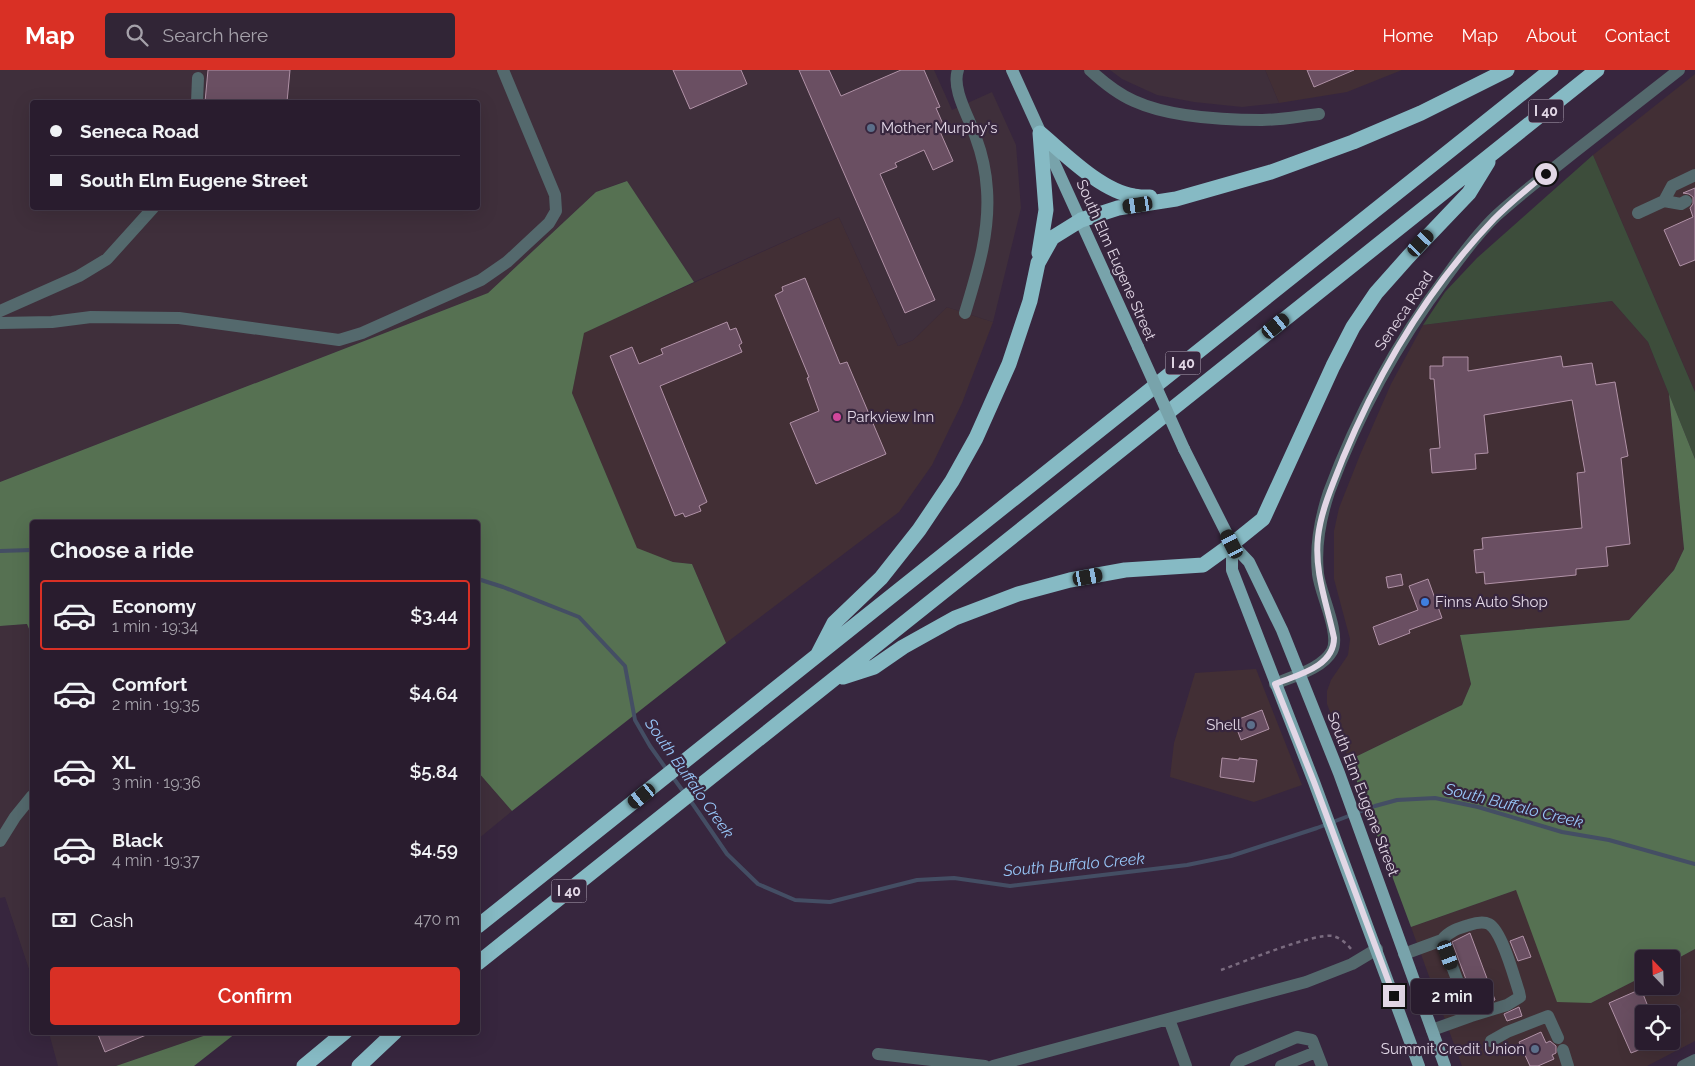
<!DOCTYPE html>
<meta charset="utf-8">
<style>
body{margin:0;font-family:Raleway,sans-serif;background:#312536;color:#f1f3f6;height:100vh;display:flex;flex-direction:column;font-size:19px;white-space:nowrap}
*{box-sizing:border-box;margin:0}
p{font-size:16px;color:#a5a1aa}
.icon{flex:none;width:28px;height:28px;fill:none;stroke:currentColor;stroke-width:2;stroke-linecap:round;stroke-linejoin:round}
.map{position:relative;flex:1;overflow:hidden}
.drawer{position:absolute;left:30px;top:450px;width:450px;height:515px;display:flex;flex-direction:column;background:#291c2e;border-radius:5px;box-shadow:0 5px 20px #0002,0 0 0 1px #453a4a}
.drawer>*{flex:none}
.banner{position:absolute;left:30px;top:30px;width:450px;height:110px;border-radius:5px;box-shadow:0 5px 20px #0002,0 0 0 1px #453a4a;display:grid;align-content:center;height:110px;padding:0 20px;background:#291c2e}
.needle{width:32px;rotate:337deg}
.controls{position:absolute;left:1635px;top:880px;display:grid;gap:10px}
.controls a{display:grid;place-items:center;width:45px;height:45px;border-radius:5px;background:#291c2e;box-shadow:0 5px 20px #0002,0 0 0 1px #453a4a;font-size:25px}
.end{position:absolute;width:22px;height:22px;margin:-11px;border:6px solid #e2d7e6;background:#111;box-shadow:0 0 0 2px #111}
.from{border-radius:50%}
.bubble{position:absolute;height:35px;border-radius:5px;background:#291c2e;box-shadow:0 5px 20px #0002,0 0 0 1px #453a4a;font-size:16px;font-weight:600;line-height:35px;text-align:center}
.car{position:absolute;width:15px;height:30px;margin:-15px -8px;border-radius:6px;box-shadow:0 0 4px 1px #0007;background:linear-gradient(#222 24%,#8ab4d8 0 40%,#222 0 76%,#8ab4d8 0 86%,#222 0)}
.banner b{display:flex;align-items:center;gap:18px;height:48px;font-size:19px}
.banner b+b{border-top:1px solid #453a4a}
.banner i{width:12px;height:12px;background:#f1f3f6}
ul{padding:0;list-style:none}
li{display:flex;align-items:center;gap:15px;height:70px;margin:0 10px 8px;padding:0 10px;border:2px solid transparent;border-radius:5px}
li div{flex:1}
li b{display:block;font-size:19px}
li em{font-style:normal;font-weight:600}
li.current{border-color:#d93025}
li>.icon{width:45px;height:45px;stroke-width:1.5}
h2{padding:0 20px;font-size:22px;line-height:60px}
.pay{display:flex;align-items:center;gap:12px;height:55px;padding:0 20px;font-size:19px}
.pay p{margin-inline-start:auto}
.action{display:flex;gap:10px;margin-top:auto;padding:10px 20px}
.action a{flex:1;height:58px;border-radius:5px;background:#d93025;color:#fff;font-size:20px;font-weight:600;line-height:58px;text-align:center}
header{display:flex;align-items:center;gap:30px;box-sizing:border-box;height:70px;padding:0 25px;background:#d93025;color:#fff}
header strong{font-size:24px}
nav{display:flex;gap:28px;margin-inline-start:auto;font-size:18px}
.search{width:350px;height:45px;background:#312536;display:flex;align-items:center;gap:12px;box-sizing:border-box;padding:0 18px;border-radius:5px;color:#a5a1aa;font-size:19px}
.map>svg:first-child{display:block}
.commercial{fill:#422f35;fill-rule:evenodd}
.industrial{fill:#3f2f3b;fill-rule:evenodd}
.green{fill:#3d4d3b}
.forest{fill:#567152}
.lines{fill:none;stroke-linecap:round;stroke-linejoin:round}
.stream{stroke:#444e64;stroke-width:4}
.building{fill:#6a4f62;stroke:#b192a7}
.path{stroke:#7a6b7f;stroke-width:2.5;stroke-dasharray:4 4;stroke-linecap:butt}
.minor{stroke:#54696d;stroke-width:12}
.major{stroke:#78a3ab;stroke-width:12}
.highway{stroke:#86bac4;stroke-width:15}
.major-bridge{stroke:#78a3ab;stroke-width:12}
.route{stroke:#e2d7e6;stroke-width:6}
.service-dot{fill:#5c6f8a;stroke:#37263e;stroke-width:2}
.hotel-dot{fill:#d1479c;stroke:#37263e;stroke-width:2}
.shop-dot{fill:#3f7fe0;stroke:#37263e;stroke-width:2}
.labels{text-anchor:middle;stroke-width:4.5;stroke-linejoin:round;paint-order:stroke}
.shield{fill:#37263e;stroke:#afa2b4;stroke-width:1}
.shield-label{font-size:14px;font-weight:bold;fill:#e2d7e6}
.poi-label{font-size:15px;fill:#e2d7e6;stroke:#37263e;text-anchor:start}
.street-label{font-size:15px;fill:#e2d7e6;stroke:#37263e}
.water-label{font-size:16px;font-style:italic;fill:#97c5f7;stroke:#37263e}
</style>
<header>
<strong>Map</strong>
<div class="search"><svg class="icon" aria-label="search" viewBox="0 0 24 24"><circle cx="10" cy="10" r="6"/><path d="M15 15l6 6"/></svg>Search here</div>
<nav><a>Home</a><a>Map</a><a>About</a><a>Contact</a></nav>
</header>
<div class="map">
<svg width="1695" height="996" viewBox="0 0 1695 996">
<rect width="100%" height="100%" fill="#37263e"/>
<!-- commercial -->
<path class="commercial" d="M1265,0H1402L1347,22L1279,33Z
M1695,4V322L1593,85Z
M839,147L898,276L913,270L947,237L993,252L962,333L932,395L899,442L726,573L692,494L673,492L637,479L572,323L583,263Z
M1612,231L1648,272L1669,324L1684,479L1674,500L1629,550L1460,565L1471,614L1462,635L1349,690L1327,634V621L1331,610L1348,585L1350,569L1334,509V461L1339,438L1360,385L1391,314L1423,255Z
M1256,599L1302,715L1254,732L1170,707L1174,673L1195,603Z
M1516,820L1591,933L1644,906V916H1671V892L1695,879V971L1647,996H1462L1411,857ZM1644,944H1671V971H1644Z"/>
<!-- industrial -->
<path class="industrial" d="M0,0H934L952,40L992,22L1016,75L1021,138L993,252L947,237L913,270L898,276L839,147L694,212L626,111L596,122L488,223L0,412ZM32,32H478V138H32Z
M1110,0H1265L1279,33L1242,37L1194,32L1157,25L1122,9Z
M28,554L32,566V908L5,827L0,828V556Z
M478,702L512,741L478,769Z
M49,963H212L116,996H58Z"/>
<!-- green -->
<path class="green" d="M1593,85L1695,322V389L1648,272L1612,231L1423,255L1445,222L1477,188Z"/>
<!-- forest -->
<path class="forest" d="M627,111L694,212L584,263L572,323L637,478L673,492L692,494L726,573L512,741L478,702V452H32V566L27,554L0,556V412L488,223L596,122Z
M1669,324L1695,389V879L1671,892V889H1644V906L1591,933L1557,932L1516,820L1411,857L1349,690L1462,635L1471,614L1460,565L1629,550L1674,500L1684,479Z
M212,963H236L194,996H116Z"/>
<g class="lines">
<!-- stream -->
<path class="stream" d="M0,481L32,480
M478,509L503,517L579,547L625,596L635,650L650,676L667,700
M672,706L685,724
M690,730L727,784L758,814L795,830L830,832L917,810L954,808L1010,816L1187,795L1231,786L1317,758L1375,736L1397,730L1435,728L1478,737L1562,762L1609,770L1695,794"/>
</g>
<!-- building -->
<path class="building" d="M208,0H290L287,32H205Z
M673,0H741L747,14L690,39Z
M799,0H829L841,26L901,0H924L940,37L936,38L943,54L938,57L953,91L933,100L924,80L895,93L897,97L880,104L935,230L905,243Z
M1307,0H1354L1314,17Z
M1695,118V190L1680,196L1664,160L1693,147L1690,138L1693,134V127L1689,124L1683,123Z
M805,208L840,294L847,292L886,384L816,414L790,353L819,341L807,308L809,307L775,225L783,221L782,217Z
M727,252L730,260L736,258L742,273L739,275L742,282L660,316L707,432L699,436L701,441L685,447L683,443L675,446L610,286L632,277L639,294L663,284L661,279Z
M1561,286L1563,297L1592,293L1596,315L1615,312L1628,386L1621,388L1630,474L1606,477L1608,496L1576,499V505L1485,514L1484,502L1476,503L1474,480L1483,479L1482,468L1582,458L1577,403L1585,402L1572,330L1484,345L1488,383L1475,384L1476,399L1432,403L1430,379L1440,378L1434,309H1430V296H1443V287H1468V301Z
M1401,504L1403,515L1388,518L1386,507Z
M1428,509L1442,548L1409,560L1410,563L1379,575L1373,557L1418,540L1409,516Z
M1262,640L1269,659L1241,670L1234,651Z
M1222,688L1239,690V688L1257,690L1254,712L1220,707Z
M1470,863L1495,930L1476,936L1452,872Z
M1523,866L1531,887L1518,891L1510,871Z
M1641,919L1651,944H1644V978L1631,983L1609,933Z
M1519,937L1522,946L1507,951L1504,944Z
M97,962H151V963L105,982Z
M1541,962L1546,973L1550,971L1556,976V983L1552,985L1554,989L1538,996H1530L1519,972Z"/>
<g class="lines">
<!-- path -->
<path class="path" d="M1221,900C1244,892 1312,863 1333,866C1341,868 1347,874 1352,880"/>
<!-- minor -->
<path class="minor" d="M958,0C951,19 970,49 976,68C982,84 986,103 987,120C990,163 977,203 965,243
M1090,0C1103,12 1118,24 1134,31C1169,47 1224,50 1262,50C1281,50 1300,46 1319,44
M197,32L198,8
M1664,131L1681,134L1686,131
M1638,143L1664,131L1672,116L1695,105
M0,241L79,206L107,189L153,138
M0,253L52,252L91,247L179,248L339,270L362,263L481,210L507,192L549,153L556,141L555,125L503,0
M1275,614C1293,606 1322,599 1332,581C1341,564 1320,523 1318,504C1315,476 1320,449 1329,422C1358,344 1396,274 1446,207C1461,186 1477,164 1496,146C1520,124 1547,104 1573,83C1608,56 1643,28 1679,0
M0,771L15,747L32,726
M1442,870C1449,861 1459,858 1469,855C1475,853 1483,851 1489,854C1502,861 1514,907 1519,922L1520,927L1507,935L1471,946
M1404,884L1442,870L1471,946L1432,960
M1169,949L1186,996
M1491,971L1507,962L1548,946L1558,968
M1563,980L1568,996
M878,984L985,996
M993,996L1306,912L1352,894L1377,879
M1236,996L1240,991L1297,967L1312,970L1322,996
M1281,996L1316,982
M1683,996L1695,990"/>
<!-- major -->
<path class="major" d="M1012,0L1138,277
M1184,379L1232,474L1249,492L1282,560L1339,703L1445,996
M1232,474V500L1314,712L1419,996"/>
<!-- highway -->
<path class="highway" d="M1040,63C1065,84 1101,121 1134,126C1139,127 1145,127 1150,127
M1039,183L1046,140L1040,63
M818,584L834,553L881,508L919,460L952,411L976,368L1009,294L1030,231L1038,193L1052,168L1081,150L1118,138L1176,129L1271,102L1353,72L1421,43L1507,0
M843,607L874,597L903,577L955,548L1018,524L1070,510L1125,500L1203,495L1232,474L1263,449L1333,296L1353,257L1376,223L1408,187L1469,123L1488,92
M478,856L1551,0
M478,893L1597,0
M304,996L345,962
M359,996L395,962"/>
<!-- major-bridge -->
<path class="major-bridge" d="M1138,277L1184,379"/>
</g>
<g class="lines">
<!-- route -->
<path class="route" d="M1394,926L1314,712L1275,614C1297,605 1334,597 1334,568C1327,534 1314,502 1318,467C1321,440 1333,414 1343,388C1379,301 1429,217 1494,149C1510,133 1528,118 1546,104"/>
</g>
<!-- markers -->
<g class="service-dot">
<circle cx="871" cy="58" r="5"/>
<circle cx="1251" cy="655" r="5"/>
<circle cx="1535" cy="979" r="5"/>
</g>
<circle class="hotel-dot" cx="837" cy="347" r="5"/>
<circle class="shop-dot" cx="1425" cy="532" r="5"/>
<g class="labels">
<!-- shield labels -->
<g class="shield">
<rect x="1528.5" y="29.5" width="35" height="23" rx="4"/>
<rect x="1165.5" y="281.5" width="35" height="23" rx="4"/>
<rect x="551.5" y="809.5" width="35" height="23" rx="4"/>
</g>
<g class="shield-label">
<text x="1546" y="46">I 40</text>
<text x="1183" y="298">I 40</text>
<text x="569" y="826">I 40</text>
</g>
<!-- poi labels -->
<g class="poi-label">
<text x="881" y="63">Mother Murphy's</text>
<text x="847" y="352">Parkview Inn</text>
<text x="1435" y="537">Finns Auto Shop</text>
<text x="1241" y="660" text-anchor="end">Shell</text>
<text x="1525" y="984" text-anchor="end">Summit Credit Union</text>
</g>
<!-- street labels -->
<g class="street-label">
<text transform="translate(1116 190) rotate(66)" y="5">South Elm Eugene Street</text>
<text transform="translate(1404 241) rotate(-56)" y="5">Seneca Road</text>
<text transform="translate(1363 724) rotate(69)" y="5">South Elm Eugene Street</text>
</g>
<!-- water labels -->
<g class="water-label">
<text transform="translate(690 708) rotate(55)" y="6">South Buffalo Creek</text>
<text transform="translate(1514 735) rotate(14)" y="6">South Buffalo Creek</text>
<text transform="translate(1074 794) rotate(-5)" y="6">South Buffalo Creek</text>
</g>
</g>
</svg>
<div class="controls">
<a><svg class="needle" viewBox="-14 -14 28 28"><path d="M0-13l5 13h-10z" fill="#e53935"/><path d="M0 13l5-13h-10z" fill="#a5a1aa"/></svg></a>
<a><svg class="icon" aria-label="locate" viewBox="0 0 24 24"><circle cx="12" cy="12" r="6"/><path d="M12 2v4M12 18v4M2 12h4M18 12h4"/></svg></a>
</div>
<i class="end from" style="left:1546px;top:104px"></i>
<i class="end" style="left:1394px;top:926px"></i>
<div class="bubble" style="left:1411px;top:909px;width:82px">2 min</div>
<i class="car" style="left:1138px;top:135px;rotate:261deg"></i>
<i class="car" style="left:1421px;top:173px;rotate:43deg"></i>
<i class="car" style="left:1276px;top:256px;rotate:51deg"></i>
<i class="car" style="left:1232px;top:474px;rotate:333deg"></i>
<i class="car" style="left:1088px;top:507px;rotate:80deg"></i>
<i class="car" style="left:642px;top:726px;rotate:231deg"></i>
<i class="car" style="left:1448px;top:885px;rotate:160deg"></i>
<div class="banner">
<b><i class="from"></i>Seneca Road</b>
<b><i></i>South Elm Eugene Street</b>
</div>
<section class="drawer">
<h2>Choose a ride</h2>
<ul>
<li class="current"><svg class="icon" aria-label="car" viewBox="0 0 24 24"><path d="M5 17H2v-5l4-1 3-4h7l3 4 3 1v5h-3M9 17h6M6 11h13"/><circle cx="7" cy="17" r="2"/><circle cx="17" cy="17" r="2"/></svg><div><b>Economy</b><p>1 min · 19:34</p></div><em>$3.44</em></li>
<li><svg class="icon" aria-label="car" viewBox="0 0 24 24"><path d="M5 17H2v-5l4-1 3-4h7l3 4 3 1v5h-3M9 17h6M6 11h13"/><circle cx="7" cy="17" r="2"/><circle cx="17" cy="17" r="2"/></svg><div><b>Comfort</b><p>2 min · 19:35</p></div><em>$4.64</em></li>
<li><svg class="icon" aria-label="car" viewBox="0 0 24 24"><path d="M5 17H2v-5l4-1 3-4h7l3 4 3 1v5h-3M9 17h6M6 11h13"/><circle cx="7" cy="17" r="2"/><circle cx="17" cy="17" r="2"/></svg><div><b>XL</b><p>3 min · 19:36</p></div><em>$5.84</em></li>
<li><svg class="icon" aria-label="car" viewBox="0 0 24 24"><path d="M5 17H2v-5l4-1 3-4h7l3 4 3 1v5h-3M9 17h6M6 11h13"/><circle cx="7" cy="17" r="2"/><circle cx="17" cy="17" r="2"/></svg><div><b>Black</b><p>4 min · 19:37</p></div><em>$4.59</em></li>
</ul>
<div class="pay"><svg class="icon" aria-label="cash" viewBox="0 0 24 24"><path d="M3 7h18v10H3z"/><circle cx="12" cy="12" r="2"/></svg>Cash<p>470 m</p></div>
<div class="action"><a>Confirm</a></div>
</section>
</div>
